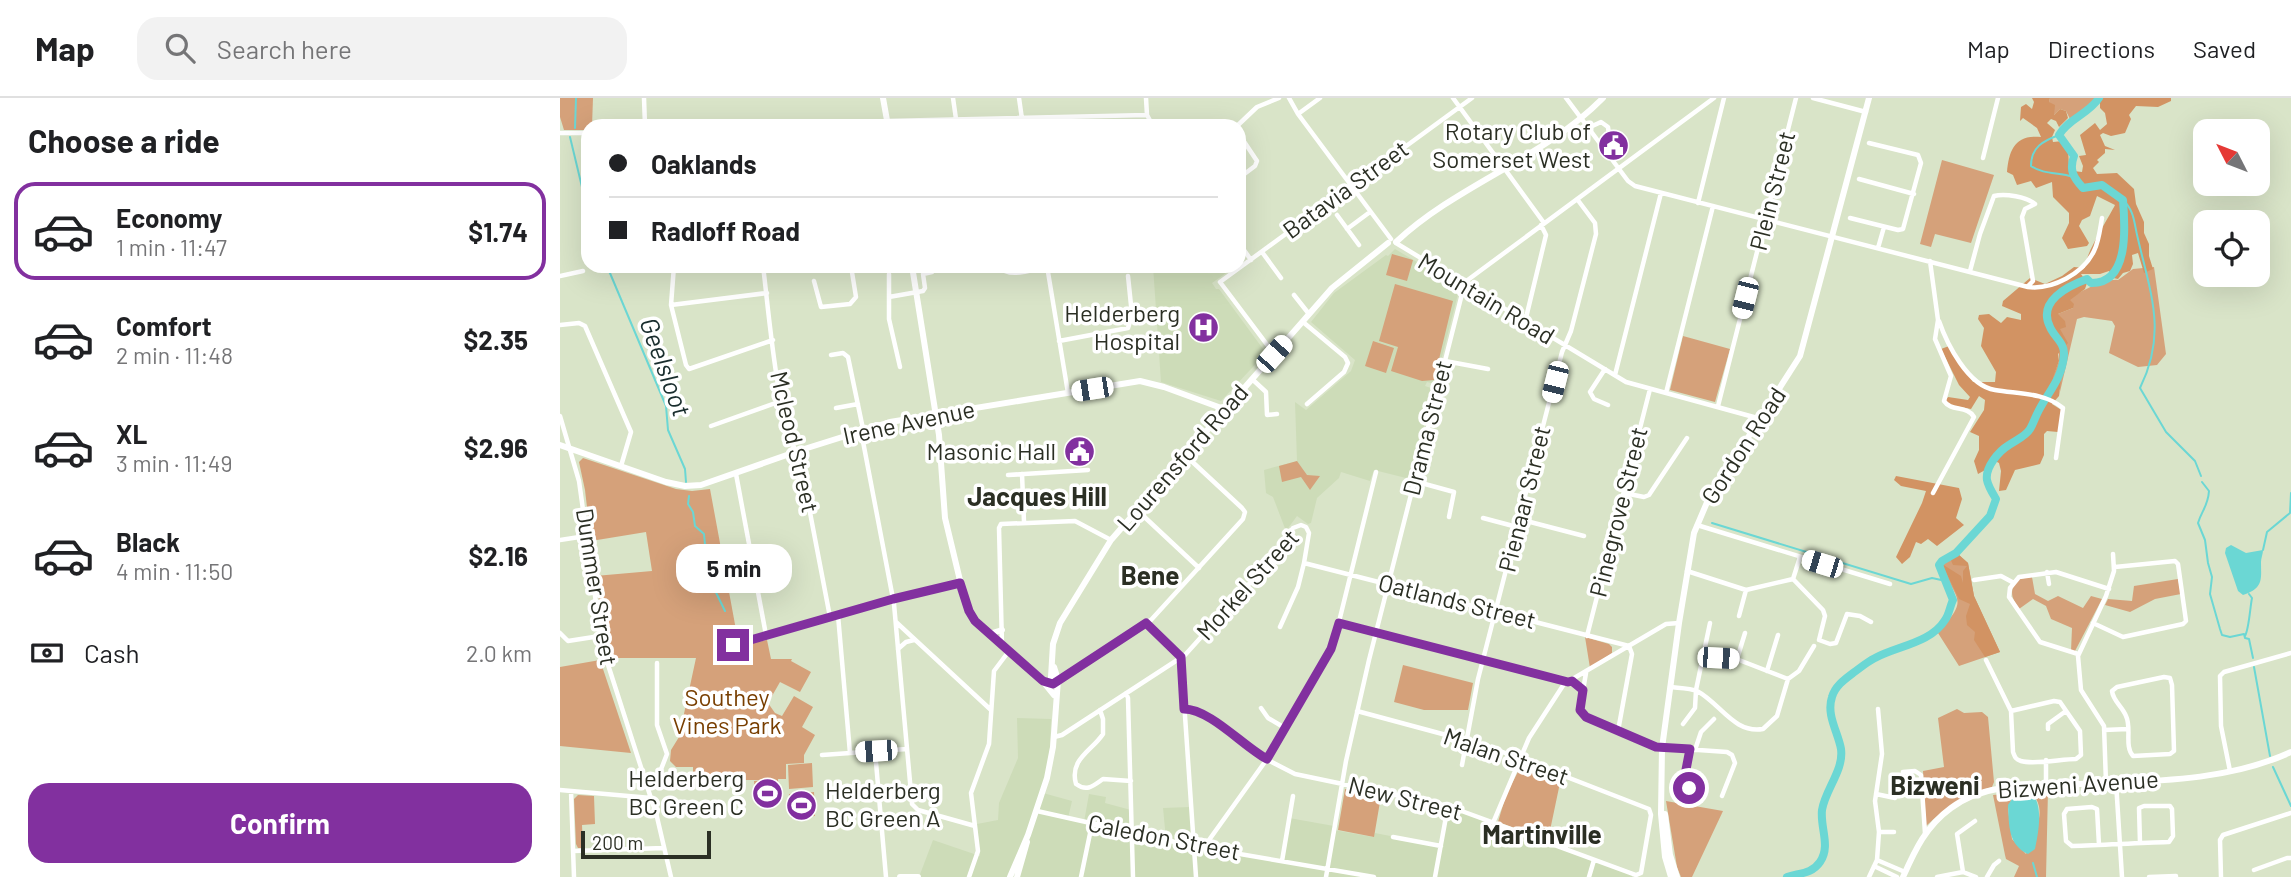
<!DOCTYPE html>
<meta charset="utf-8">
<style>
body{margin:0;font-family:Barlow,sans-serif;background:#f2f2f2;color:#202124;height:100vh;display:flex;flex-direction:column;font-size:26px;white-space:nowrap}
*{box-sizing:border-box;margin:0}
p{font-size:23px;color:#757577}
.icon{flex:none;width:38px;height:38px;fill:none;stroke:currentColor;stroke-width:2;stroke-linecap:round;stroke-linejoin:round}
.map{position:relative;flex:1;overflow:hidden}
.drawer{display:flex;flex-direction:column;background:#fff;width:560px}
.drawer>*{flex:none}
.hud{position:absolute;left:21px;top:21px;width:665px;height:154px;border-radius:21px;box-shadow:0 7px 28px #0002;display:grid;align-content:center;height:154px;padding:0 28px;background:#fff}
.needle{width:46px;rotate:312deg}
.controls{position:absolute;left:1633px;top:21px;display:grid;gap:14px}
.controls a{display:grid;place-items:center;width:77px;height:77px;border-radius:14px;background:#fff;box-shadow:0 7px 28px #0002;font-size:35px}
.scale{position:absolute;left:21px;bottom:18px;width:130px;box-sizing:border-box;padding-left:7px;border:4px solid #2b2f24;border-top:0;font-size:19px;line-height:24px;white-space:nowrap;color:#2b2f24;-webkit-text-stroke:5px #fff;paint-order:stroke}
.end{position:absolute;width:32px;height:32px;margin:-16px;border:9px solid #82309f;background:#fff;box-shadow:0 0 0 4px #fff}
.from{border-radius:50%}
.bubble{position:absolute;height:49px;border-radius:21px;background:#fff;box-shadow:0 7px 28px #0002;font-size:23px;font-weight:700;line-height:49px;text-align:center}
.car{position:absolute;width:21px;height:42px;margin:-21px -10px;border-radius:9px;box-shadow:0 0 5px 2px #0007;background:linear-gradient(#fff 24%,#345 0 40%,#fff 0 76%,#345 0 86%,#fff 0)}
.hud b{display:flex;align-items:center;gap:24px;height:66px;font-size:26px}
.hud b+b{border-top:2px solid #e0e0e0}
.hud i{width:18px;height:18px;background:#202124}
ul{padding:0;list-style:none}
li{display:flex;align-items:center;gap:21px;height:98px;margin:0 14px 10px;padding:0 14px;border:4px solid transparent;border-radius:21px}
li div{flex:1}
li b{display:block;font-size:26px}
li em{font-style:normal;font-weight:700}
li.on{border-color:#82309f}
li>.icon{width:63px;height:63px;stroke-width:1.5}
h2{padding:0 28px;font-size:32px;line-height:84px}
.pay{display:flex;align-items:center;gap:18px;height:77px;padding:0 28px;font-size:26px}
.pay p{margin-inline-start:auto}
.action{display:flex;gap:14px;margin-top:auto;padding:14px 28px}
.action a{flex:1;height:80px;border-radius:21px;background:#82309f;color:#fff;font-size:28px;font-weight:700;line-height:80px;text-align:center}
header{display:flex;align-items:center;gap:42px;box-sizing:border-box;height:98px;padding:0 35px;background:#fff;border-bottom:2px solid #e0e0e0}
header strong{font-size:33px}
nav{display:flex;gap:38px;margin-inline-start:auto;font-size:24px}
.search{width:490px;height:63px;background:#f2f2f2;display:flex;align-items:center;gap:18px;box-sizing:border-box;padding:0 24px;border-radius:21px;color:#757577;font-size:26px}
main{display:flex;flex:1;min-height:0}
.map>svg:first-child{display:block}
.built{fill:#cddcb8}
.green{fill:#d5a17a;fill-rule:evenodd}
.forest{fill:#d29363}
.water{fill:#6bd7d4}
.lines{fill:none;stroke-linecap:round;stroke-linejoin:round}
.stream{stroke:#6bd7d4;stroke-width:2}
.river{stroke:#6bd7d4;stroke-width:8}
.street{stroke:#fff;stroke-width:4.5}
.secondary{stroke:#fff;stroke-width:6}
.route{stroke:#82309f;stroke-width:9}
.labels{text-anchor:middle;stroke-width:7;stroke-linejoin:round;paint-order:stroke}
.poi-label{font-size:24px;fill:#2b2f24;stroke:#fff;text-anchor:end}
.street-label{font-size:24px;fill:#2b2f24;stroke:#fff}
.park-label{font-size:24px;fill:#783e00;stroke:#fff}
.water-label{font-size:26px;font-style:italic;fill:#192d2d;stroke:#fff}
.neighbourhood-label{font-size:26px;font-weight:bold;fill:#2b2f24;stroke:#fff}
</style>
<header>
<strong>Map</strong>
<div class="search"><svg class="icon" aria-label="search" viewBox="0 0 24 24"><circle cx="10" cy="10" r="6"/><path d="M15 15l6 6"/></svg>Search here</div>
<nav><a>Map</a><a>Directions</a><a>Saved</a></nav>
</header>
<main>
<section class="drawer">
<h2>Choose a ride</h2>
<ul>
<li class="on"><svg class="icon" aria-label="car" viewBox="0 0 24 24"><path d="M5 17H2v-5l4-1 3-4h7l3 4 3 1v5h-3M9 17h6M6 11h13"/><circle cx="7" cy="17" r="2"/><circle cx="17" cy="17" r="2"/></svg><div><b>Economy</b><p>1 min · 11:47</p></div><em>$1.74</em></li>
<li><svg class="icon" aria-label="car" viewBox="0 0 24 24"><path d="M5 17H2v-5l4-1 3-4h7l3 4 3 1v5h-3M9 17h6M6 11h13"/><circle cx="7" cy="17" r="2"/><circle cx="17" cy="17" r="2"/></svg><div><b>Comfort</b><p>2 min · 11:48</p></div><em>$2.35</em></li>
<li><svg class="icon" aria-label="car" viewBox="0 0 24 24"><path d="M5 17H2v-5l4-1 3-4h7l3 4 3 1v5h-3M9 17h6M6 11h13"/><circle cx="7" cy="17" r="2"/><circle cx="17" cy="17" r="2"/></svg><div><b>XL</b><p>3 min · 11:49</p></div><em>$2.96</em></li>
<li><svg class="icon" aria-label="car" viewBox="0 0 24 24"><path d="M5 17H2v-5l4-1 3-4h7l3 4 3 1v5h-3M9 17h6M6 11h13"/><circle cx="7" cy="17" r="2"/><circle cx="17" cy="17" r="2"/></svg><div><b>Black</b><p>4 min · 11:50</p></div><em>$2.16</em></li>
</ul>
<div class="pay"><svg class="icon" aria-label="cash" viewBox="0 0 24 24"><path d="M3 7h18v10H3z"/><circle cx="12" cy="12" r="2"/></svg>Cash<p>2.0 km</p></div>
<div class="action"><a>Confirm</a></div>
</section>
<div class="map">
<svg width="1731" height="779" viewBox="0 0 1731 779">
<rect width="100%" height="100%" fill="#d9e4c8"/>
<!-- built -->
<path class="built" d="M835,151L899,189V192L875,286L867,284L865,288L874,291L859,347H857L855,353L857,354L850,381L814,372L810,383L781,374L779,380L757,400L751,425L748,426L737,418L726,433L713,399L706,395L704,372L737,363L735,304L746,312L791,273L795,262L751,224L774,195L826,157L828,158Z
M593,168H676L652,185L656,191H659L706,255L661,303L601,284Z
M457,620L491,621L490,650L483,695L512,703L508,720L524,724L529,696L546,699L545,705L571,712L573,735L606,741L603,710L630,709L633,748L722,763L729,720L774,728V732L813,739L815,735L881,748L889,708L1072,775V779H359L373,742L420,758L417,726L438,722L439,705L458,660Z"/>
<!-- green -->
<path class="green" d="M0,0H33L32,28H28V32H4L0,19Z
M1490,0H1539L1534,8L1511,23L1506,13L1500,11L1494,17L1489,4Z
M1382,62L1434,77L1411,145L1375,136L1371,149L1360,146Z
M832,156L853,162L847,183L826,177Z
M1594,169L1606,256L1597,267L1578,269L1549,255L1555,228L1552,223L1524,219L1517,221L1499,298L1500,292L1492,281L1499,263L1498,216L1513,210L1509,202C1517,194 1547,180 1558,182L1573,171Z
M835,186L893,203L874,282L862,283L831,273L838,249L819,243Z
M1123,238L1170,251L1155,304L1110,292Z
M813,243L834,250L826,275L805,268Z
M23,360L116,391L132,393L150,391L179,548L207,542L211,561H232L231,563L251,574L240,594L220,584L208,605L215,615L222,618L234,598L253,609L242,629L255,637L244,657V665L226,666V681H218L219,706L196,707L194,683L206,682H133V669H116L110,663L111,652L119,639L136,560H49L35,478L92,473L86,434L31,443L25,392L19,364Z
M737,363L747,377L760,378L750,392L741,379L722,384L719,368Z
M1399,457L1408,465L1414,498L1440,554L1399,568L1378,535C1411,498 1395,505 1382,466Z
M1472,479L1475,496L1488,503L1498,498L1523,510L1531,498L1542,501L1515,553H1511L1512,530L1491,521L1486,508L1473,501L1459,511C1451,498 1449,494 1458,481Z
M1618,481L1621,496L1595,501L1570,514L1545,507L1548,501L1572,503L1574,488Z
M1025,539L1049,546L1052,549V555L1030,570Z
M40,562L71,655L0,648V569Z
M843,567L913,585L908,612H864L834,604Z
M1397,611L1404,615L1422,614L1428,619L1434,684L1432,689C1405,696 1386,709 1366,728L1363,673L1384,669L1378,620Z
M252,665L253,689L229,691L228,667Z
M962,666L1001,680L988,742L938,724L946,697Z
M785,691L821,698L814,739L778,732Z
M1488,692L1486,779H1454L1459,768L1446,761L1445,757L1433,697ZM1472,696C1489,712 1473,739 1466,756L1452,741L1448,711L1452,700L1455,697Z
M254,694L255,718L231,720L229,696Z
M18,697L34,698L35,726L22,727L23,750H18L16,746L14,701Z
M1106,703L1163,713L1132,779H1121L1117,769Z"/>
<!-- forest -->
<path class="forest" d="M1472,0H1490L1489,4L1495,7L1494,17L1500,11L1506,13L1508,20L1499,29L1496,23L1491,21L1487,25L1495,32L1492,39L1493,44L1503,43L1508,49L1509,69L1513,73L1522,74L1523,68L1519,58L1526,57L1520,37L1535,25L1540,32L1547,26L1545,15L1540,10V0H1611V3L1598,9L1576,8L1569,17L1571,21L1565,35L1551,38L1543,35L1540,37L1545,48L1555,52L1545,51V55L1537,62L1539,64L1533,70L1537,76L1557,75L1574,91L1576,106L1584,124V135L1589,146V158L1593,171L1584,175L1578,155L1572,157L1573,166L1570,173L1563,175L1558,181L1553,180L1549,173L1540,176H1521L1527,185L1525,191L1510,202L1514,206L1513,210L1498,216L1505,223L1506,229L1500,231L1508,245L1498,256L1499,263L1493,280L1501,281L1499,298L1492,306L1503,313L1498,334L1487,333L1484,336V357L1480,366L1455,372L1446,392L1439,393L1441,373L1439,365L1431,361L1427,371L1418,376L1414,363L1419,352V338L1410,334L1424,312L1425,302L1419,298L1411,311L1388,307L1386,302L1388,299L1408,302L1410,299L1399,287L1381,251L1389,248L1413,284H1435L1436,274L1421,248L1424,230L1418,221L1419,217L1429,216L1441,225L1447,219L1461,222V216L1442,208L1443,203L1470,180L1485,186L1502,178L1514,169L1525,170C1524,158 1548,121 1555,107L1537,98L1530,118L1522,122L1519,128L1529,145L1527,148L1508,151L1502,140L1509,125V115L1493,99L1492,84L1476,90L1471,83L1457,87L1453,77L1447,74C1449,52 1455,36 1481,39L1477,30L1463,20L1460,23L1461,9L1466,6L1472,11L1474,4Z
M1336,378L1399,390L1402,401L1396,420L1404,427L1377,448L1368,441L1361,446L1356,444L1350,459L1342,466L1336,459L1362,405L1366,393L1341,388L1334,382Z
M1399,457L1408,465L1414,498L1440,554L1425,559L1414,542L1415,534L1407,527L1406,518L1410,506L1399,501L1382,466L1401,478L1403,485V473L1407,468L1393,467L1390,460Z"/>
<!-- water -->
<path class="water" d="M1671,447L1686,455L1703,452C1703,456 1701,460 1701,464C1701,481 1704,490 1683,497L1678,493L1665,455L1666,450Z
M1472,696C1484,708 1478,736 1475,751L1468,756C1448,747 1449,727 1448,707L1455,697Z"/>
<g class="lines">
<!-- stream -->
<path class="stream" d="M15,30L16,0
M1499,37C1483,43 1471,49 1471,68C1484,77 1499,74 1513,79
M10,39L28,114
M1563,102C1575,113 1574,126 1578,141C1591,197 1607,235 1580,290L1606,334L1635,363L1641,378
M47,168L106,308L108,332L125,371L126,384
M1642,384L1649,393C1648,408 1642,412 1638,425L1645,442L1648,465L1652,479L1650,496L1660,531L1662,537L1670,539L1684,536L1685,540L1689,541L1693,560
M129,398L128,406L133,414L135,428L144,436L148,478L165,513
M1152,425L1351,486L1372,480L1386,483
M1703,452L1707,434L1730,415L1731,395
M1685,538C1689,531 1690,510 1692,500L1689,496
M1694,569L1710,658
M1713,669L1731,708
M1473,765L1477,779"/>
<!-- river -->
<path class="river" d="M1227,779C1239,775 1252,776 1260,764C1271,748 1260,730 1262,712C1265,692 1284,672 1281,651C1278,634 1266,617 1272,599C1275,588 1285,581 1293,575C1300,570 1307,564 1315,560C1337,548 1371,545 1385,522C1389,517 1390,508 1393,502L1379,467L1382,463L1396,455L1430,418L1436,401C1433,396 1428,388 1427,382C1425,369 1439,353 1449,347C1456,342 1466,338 1470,331C1473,326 1475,320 1477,316C1487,295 1502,282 1504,257C1505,245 1494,239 1490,229C1477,203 1508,188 1527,181L1531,185C1570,186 1565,127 1563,102L1542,87L1523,90C1513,79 1509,72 1514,58L1499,37C1509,20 1529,16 1539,0"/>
<!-- street -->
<path class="street" d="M84,0L85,28
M393,0L396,21
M459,0L463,28
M586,0L587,17L593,28
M729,0L738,16L831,141
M893,0L984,125
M1006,0L1068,83L1075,88L1468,189C1492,192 1523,176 1534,153C1539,143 1540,131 1542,120
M1253,0L1306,14
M738,16L760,0
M327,23L587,17
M654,24L674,28
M677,28L697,9L719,0
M1028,30L1041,24L1048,29L1049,37L1040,46
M0,35H28
M679,36L697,63L695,68L679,80
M1423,60L1438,0
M1299,81L1354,96
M1138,105L1164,0
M777,117L799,147
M1290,120L1338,132L1343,131L1361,65L1358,57L1309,45
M787,131L810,114
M679,145L691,162
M836,145L1066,284L1201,321
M1318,150L1324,129
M702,154L721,180
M1370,163L1378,222L1375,241L1391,278L1384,303C1391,314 1407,307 1414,319L1373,395
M114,168L111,207L126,267L129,271L213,242
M203,168C208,205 218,334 239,357L270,519
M410,168L416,172
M438,168C449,181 471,172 487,169
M487,168L508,295
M1410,173L1420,136L1434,98C1445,95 1467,99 1475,106L1465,111L1462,119L1473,183L1468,188
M329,176V221L340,269
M0,178L23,173
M254,183L261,209L290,206L296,199L291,168
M734,197L749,216
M329,199L363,193L365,190L363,176L372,174L377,168
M111,207L207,195
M1379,223C1387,246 1408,288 1435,292C1457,296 1484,294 1503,310L1496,360
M743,224L785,259L788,265L784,274L747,306
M965,224L986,137L981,127
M0,227L19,225L25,228L71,334L61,368
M499,243L568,230L572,217L568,178
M714,256L660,184L912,0
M271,257L283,255L288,259L303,331
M885,263L928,271
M1045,271L1030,294L1034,301L1048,307
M1055,277L1101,95
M692,281L706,294L707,317L717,316
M1106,295L1153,108
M1158,308L1236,0
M276,310L298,306
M0,318L19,383L42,548L97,719L111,779
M151,328L221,303
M301,333L334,506L352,706L358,712L415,728
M176,376L206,537
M462,376L464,424
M448,377L528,372
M854,383L894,394L889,419
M1064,395L1084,399L1089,397L1127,340
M577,412L639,470
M923,420L957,429
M959,421L1024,438
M1137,427L1330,486
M0,442L26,438
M744,465L1069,548L1072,556L1058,633
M1127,473L1186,492L1233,481
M1487,474L1489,486
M1233,481L1263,512L1265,518L1259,542L1270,546L1276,545L1287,516L1300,518L1311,524
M1233,481L1240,459
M1414,482L1441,478L1454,485
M278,517L290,655
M1179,518L1186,492
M336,524L431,612
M586,525L621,559L636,779
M779,525L1007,584
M1533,525L1563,539L1623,526L1626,523L1618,466L1615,463L1555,469
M0,535L8,543L40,538
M1027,538L1090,291
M172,547L333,501L400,485
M442,547L439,430L441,426L515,423L551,442
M338,551L346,544L354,542
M1518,556L1480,544L1449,499L1450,490L1459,479L1496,474L1549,491
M1143,559L1179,562L1228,581
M1177,561L1185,535
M1426,562L1451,613L1453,654C1455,659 1455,661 1461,663C1474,667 1502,661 1516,661L1521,657L1520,633L1500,604L1494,603L1451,613
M1207,573L1218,537
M1026,575L1020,610L1026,619L1096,649L1167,654L1172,657L1175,665L1162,698
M1604,579L1610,580L1612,587L1614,653L1610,656L1573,658C1564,648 1572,630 1566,618C1562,608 1553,603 1552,593L1557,589Z
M498,582L591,522L683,421L685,414L682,410L625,357
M1110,589C1118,590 1130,590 1137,593C1160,605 1174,636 1203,631L1217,618L1228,581L1239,573L1254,548
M566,595L568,600L573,779
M701,610L708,620L725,630
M624,611L629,610L648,620L704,660L735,676L888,708L1076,777L1081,775L1091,717L1089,711L927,648L797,613
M540,612L543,621V636C532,653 509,661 516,686C527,694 533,688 543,681L571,683
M1123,626L1135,610L1136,592L1150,525
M1488,631V626L1506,613
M1544,632L1568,631
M494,639L502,637L625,557L707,466L733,430L741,427L746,429L749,435L744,465L738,489L720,529
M1130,651L1124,682L1128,689L1139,695
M1135,652L1141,634L1154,621
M315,653L326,779
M262,657L347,651
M1486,662V687
M902,667L918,581L1002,254L1011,233L1036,136L1035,125L1017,101
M1670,673L1661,628L1660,578L1664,574L1731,555
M1343,674L1355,673L1361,677L1365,735
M1556,684L1562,779
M1546,685L1544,628L1521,592L1518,558L1546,498L1554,473L1553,456
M88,690L98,679L107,656L97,627V565
M0,692L91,700
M11,693L14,779
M1316,696L1335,700
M477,713L633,748L814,779
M933,725L969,640L1004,586L1106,526L1119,525
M1319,734H1334
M833,739L881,748
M1539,747L1537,711L1532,709L1507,711L1504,716L1506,743L1512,748C1544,747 1576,745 1608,744H1609L1613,738L1612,711L1610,708H1584L1579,710L1580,745
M644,749L707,661L773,548L816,374
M1005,751L1012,735H1018
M13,753L104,750
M1317,762L1345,774
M722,763L733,698
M1314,768L1337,779
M1694,772L1727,760H1731
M1403,774L1397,736L1415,723
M409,779L418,753L411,695L429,646L434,573L449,553
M521,779L532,726
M766,779L786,663L809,562L905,184L1154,0
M875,779L888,708
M1029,779L1034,762
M1309,779L1317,762L1319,734L1315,703L1322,656L1318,611
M1377,779L1403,774L1416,779
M1427,779L1434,767L1439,763
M1589,779L1616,778
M1661,779L1660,742L1663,737L1731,715"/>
<!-- secondary -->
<path class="secondary" d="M323,0L328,28
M836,144C898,86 983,61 1043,0
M352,168L379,337L385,420L404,499L412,518L418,527L477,576L494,597
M0,347L106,384L125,388L141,387L241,352L330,324L580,283L604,289L664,311
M429,536L442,532
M491,579L493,546L500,525L551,442L772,190L828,145
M1105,716L1110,757L1117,779
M340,779H358
M450,779L468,737L487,680L493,649L498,582L494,569
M457,779L467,744
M1111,779L1105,759L1101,716L1102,650L1119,525L1134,435L1148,402L1240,258L1309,0
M1343,779C1355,752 1366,728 1391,710C1427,683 1477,688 1520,686C1590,683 1666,684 1731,654"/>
</g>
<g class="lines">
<!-- route -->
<path class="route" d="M173,547L333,501L400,485L409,513L415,523L483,583L493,586L586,525L621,559L624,611C650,611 684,649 707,661L771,551L779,525L1008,584L1012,583L1023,592L1020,612L1026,619L1096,649L1130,651L1124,682L1129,690"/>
</g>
<!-- icons -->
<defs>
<symbol id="civic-disc" viewBox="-11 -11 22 22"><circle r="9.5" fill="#82309f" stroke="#fff"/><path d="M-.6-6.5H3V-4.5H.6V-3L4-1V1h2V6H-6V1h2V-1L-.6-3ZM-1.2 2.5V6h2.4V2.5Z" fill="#fff"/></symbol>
<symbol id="hospital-disc" viewBox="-11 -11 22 22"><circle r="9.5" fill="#82309f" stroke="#fff"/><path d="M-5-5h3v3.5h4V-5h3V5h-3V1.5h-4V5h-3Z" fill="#fff"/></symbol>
<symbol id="stadium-disc" viewBox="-11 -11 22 22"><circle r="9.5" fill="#82309f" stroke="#fff"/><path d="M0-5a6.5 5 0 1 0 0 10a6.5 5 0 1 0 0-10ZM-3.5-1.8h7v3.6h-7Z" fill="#fff"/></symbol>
</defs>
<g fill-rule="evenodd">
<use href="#civic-disc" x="1036" y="30" width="35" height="35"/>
<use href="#hospital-disc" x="626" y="212" width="35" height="35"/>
<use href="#civic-disc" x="502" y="336" width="35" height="35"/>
<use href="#stadium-disc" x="190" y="678" width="35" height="35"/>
<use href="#stadium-disc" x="224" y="690" width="35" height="35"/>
</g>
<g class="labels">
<!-- poi labels -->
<g class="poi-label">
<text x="1031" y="42">Rotary Club of<tspan x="1031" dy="28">Somerset West</tspan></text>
<text x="620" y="224">Helderberg<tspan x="620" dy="28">Hospital</tspan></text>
<text x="496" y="362">Masonic Hall</text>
<text x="184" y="689">Helderberg<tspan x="184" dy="28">BC Green C</tspan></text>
<text x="265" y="701" text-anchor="start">Helderberg<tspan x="265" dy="28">BC Green A</tspan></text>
</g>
<!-- street labels -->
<g class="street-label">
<text transform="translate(786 92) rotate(-36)" y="8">Batavia Street</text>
<text transform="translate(1213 93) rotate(-76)" y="8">Plein Street</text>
<text transform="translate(926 201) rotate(31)" y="8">Mountain Road</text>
<text transform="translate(349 325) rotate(-12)" y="8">Irene Avenue</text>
<text transform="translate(868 330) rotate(-76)" y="8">Drama Street</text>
<text transform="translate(234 344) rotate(77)" y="8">Mcleod Street</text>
<text transform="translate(1184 348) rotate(-57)" y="8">Gordon Road</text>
<text transform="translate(623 360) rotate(-49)" y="8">Lourensford Road</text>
<text transform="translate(965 401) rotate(-76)" y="8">Pienaar Street</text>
<text transform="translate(1059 414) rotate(-76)" y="8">Pinegrove Street</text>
<text transform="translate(688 487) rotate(-48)" y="8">Morkel Street</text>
<text transform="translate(36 489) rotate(81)" y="8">Dummer Street</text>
<text transform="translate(897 504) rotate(14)" y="8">Oatlands Street</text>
<text transform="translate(946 659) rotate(19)" y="8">Malan Street</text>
<text transform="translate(1518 687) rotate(-4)" y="8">Bizweni Avenue</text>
<text transform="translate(845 701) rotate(14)" y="8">New Street</text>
<text transform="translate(604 740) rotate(11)" y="8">Caledon Street</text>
</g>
<!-- park labels -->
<g class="park-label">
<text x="167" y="608">Southey<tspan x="167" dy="28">Vines Park</tspan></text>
</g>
<!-- water labels -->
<g class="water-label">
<text transform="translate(105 269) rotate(70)" y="9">Geelsloot</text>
</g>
<!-- neighbourhood labels -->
<g class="neighbourhood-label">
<text x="477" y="408">Jacques Hill</text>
<text x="590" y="487">Bene</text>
<text x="1375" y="697">Bizweni</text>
<text x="982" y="746">Martinville</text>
</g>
</g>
</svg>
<div class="controls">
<a><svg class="needle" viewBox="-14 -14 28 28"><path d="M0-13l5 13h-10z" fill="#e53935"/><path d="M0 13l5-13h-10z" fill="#757577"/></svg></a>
<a><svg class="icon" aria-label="locate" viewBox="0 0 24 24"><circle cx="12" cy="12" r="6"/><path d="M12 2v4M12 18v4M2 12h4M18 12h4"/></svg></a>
</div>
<div class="scale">200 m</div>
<i class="end from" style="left:1129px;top:690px"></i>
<i class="end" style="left:173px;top:547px"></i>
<div class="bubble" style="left:116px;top:446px;width:116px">5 min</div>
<i class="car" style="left:1185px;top:200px;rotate:194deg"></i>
<i class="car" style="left:714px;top:256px;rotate:42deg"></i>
<i class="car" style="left:995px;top:284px;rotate:194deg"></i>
<i class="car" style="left:532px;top:291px;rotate:261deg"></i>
<i class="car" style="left:1262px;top:466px;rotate:287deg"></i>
<i class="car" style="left:1158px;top:560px;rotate:93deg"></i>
<i class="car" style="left:316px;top:653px;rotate:266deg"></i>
<div class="hud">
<b><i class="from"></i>Oaklands</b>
<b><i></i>Radloff Road</b>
</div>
</div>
</main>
